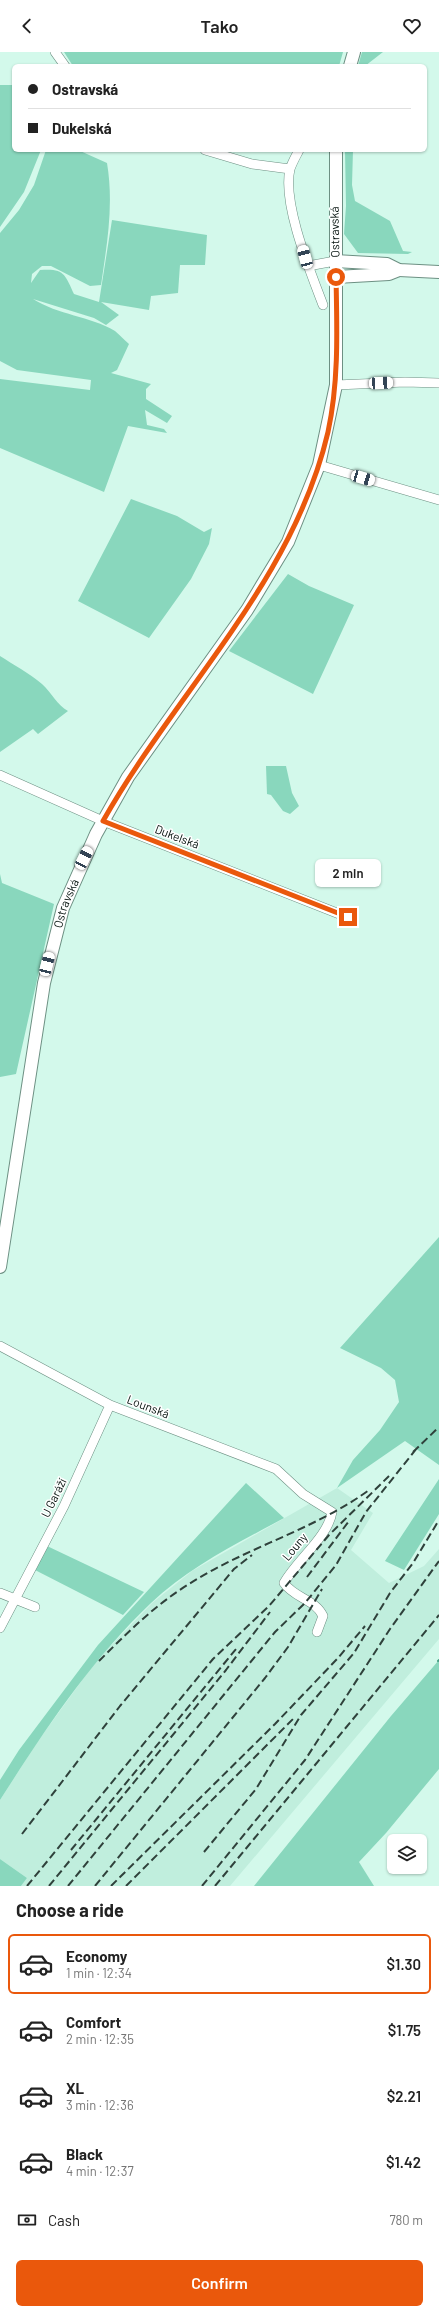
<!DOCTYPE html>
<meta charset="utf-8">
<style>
body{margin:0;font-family:Barlow,sans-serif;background:#f6f6f6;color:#222;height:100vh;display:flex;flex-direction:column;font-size:15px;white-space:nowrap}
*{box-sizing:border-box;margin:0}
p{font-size:13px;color:#767676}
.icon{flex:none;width:22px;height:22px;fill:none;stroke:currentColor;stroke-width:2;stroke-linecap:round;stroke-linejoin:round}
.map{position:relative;height:1834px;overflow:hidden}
.details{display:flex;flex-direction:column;background:#fff;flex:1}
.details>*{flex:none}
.hud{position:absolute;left:12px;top:12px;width:415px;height:88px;border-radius:6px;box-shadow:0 1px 3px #0004;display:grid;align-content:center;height:88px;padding:0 16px;background:#fff}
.controls{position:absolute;left:387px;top:1782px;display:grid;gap:8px}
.controls a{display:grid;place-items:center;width:40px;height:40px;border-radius:6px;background:#fff;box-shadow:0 1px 3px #0004;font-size:20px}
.end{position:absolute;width:18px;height:18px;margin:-9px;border:5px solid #ea580c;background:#fff;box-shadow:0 0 0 2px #fff}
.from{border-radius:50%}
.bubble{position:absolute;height:28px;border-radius:6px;background:#fff;box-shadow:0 1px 3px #0004;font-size:13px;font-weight:600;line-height:28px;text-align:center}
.car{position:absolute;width:12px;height:24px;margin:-12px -6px;border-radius:5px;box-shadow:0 0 3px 1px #0007;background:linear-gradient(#fff 24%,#345 0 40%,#fff 0 76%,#345 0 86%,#fff 0)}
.hud b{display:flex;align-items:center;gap:14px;height:38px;font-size:15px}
.hud b+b{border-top:1px solid #e0e0e0}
.hud i{width:10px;height:10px;background:#222}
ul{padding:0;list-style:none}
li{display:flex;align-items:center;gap:12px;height:60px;margin:0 8px 6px;padding:0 8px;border:2px solid transparent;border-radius:6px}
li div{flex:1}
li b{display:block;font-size:15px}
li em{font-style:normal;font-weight:600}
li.selected{border-color:#ea580c}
li>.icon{width:36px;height:36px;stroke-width:1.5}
h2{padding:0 16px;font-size:18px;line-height:48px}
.pay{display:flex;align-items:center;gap:10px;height:44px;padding:0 16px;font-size:15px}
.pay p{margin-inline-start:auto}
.button{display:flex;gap:8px;margin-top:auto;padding:8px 16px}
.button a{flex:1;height:46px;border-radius:6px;background:#ea580c;color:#fff;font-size:16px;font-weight:600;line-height:46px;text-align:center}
header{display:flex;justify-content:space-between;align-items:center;height:52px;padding:0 16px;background:#fff;font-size:18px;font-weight:600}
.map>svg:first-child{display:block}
.built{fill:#c0eedd}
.green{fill:#89d7bd}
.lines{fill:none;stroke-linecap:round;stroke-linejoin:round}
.stream{stroke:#449c82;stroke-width:2}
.street-casing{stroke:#6d9083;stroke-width:10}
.secondary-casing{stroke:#6d9083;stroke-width:14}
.street{stroke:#fff;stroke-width:9}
.secondary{stroke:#fff;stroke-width:12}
.rail{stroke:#2f413b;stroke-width:2;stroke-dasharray:8 4;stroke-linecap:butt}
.route{stroke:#ea580c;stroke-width:5}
.labels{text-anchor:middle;stroke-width:3;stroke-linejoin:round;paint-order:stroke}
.street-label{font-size:12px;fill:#06130f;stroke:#fff}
</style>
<header><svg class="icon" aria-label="back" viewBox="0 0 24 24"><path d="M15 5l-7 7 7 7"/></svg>Tako<svg class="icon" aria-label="heart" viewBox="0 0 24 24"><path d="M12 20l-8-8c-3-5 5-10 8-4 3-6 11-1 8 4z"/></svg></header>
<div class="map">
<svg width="439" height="1834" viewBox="0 0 439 1834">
<rect width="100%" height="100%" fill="#d3f9eb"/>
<!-- built -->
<path class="built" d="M337,1436L373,1461L351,1498L389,1531L424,1514L439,1497V1587L230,1834H21L27,1826L0,1807V1748L38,1689L96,1609L152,1551L192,1519Z"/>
<!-- green -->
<path class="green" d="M64,0H343L339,14H73Z
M362,0H383L365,14H358Z
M0,33H14V98H41L24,140L0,175Z
M46,98H78L107,111C114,153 107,192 101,233L90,234L51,214H42L32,222L31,231L40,218C64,216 65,222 74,242L99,250L112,168L207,183L205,213H180L178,241L151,244L149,258L101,250L119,263L106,273L94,266L33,247C58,263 90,264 115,279C120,283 124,288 129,292L117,318L111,321L151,332L146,337V347L172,364L167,371L145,358L147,373L164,377L167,381L128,374L104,440L0,396V327L90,338L91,328L17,318L0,309V181L19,158L34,133Z
M345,98H353L352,133L355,149L390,169L403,199L412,200L408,202L358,201L344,182L346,154Z
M131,447L177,464L204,480L212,476L209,492L191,527L149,586L78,549Z
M288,522L309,534L354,553L313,642L229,599Z
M0,604C14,613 29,621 42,632C52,641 57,653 68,659L38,682L33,677L0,700Z
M266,714H286L292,741L299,754L290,762L283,759L271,743L267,742Z
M0,822L2,831L54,852L16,1022L0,1025Z
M439,1185V1413L405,1389L337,1436L353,1408L380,1378L399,1350L395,1328L381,1316L340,1296Z
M439,1427V1462L404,1518L385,1509Z
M246,1431L284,1466C238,1491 189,1515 151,1551C90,1609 45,1678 0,1748V1728L19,1698L98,1593Z
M47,1494L144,1540L123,1563L35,1518Z
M439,1608V1717L386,1781L359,1810L374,1834H254L391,1664Z
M0,1807L27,1826L21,1834H0Z"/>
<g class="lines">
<!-- stream -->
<path class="stream" d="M438,1609L439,1608"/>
<defs>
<path id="street" d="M55,0L65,14
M205,98L252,112L290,117
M299,98C296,104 292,111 290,117C282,152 311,221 323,253
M308,214L335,209
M336,333L405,330L439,331
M319,413L439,448
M0,723L103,769L347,865
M0,1294L110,1353L276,1417L303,1442L332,1460C328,1485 297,1508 284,1531C294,1546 315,1547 323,1564L317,1580
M0,1541L35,1555
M0,1576L64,1454L110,1353"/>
<g id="secondary">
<path d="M350,14L354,0"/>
<path d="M335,209L387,212L399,218L439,220"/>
<path d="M336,225L389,222L399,218"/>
<path id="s1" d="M0,1215L44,931L63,856L96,782L128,725L247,558L288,490L319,413L336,333V98"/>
</g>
</defs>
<!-- street casing -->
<use href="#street" class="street-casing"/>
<!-- secondary casing -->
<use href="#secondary" class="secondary-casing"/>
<!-- street -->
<use href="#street" class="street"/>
<!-- secondary -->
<use href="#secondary" class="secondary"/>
<!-- rail -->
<path class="rail" d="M413,1400L439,1375
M307,1525L349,1469
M99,1609C127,1581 155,1553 189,1532C245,1496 316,1477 369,1438
M22,1782L120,1654L234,1517L252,1503
M71,1798L236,1597
M204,1800L256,1737L301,1663L354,1601L390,1541L413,1511L439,1468
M27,1834L213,1607L269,1554L329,1483L389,1424
M49,1834L226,1618L270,1560
M68,1834L275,1580L305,1551L336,1513L366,1460L417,1396
M95,1834L265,1626L288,1595L322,1537
M111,1834L275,1672L338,1606L365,1574
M126,1834L294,1666
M202,1834L305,1708L390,1577L439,1509
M215,1834L439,1563"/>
</g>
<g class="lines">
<!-- route -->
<path class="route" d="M336,225C337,277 339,329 328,380C293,530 177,638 103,769L348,865"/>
</g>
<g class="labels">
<!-- street labels -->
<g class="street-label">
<text transform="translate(335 180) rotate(-91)" y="4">Ostravská</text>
<text transform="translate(177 785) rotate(21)" y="4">Dukelská</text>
<text dy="4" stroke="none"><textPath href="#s1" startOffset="370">Ostravská</textPath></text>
<text transform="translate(148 1355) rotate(21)" y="4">Lounská</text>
<text transform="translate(54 1446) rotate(-64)" y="4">U Garáží</text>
<text transform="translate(295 1495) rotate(-50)" y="4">Louny</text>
</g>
</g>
</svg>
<div class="controls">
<a><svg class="icon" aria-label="layers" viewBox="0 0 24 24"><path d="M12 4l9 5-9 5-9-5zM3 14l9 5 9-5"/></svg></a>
</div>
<i class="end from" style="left:336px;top:225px"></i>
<i class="end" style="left:348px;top:865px"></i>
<div class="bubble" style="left:315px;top:807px;width:66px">2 min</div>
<i class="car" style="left:305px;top:205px;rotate:345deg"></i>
<i class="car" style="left:381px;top:331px;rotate:87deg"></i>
<i class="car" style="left:363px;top:426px;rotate:106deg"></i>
<i class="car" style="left:84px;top:806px;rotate:26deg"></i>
<i class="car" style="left:47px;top:912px;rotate:14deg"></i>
<div class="hud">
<b><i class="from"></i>Ostravská</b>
<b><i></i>Dukelská</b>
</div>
</div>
<section class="details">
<h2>Choose a ride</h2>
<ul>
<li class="selected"><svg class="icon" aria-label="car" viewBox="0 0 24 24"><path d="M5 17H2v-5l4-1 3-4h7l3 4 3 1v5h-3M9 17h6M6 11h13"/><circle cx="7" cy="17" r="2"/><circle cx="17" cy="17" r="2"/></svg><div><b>Economy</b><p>1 min · 12:34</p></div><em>$1.30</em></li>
<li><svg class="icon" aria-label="car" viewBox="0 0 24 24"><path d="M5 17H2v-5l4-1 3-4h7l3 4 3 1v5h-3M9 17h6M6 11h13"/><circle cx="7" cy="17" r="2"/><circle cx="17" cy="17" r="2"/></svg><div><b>Comfort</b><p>2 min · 12:35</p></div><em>$1.75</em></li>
<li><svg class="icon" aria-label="car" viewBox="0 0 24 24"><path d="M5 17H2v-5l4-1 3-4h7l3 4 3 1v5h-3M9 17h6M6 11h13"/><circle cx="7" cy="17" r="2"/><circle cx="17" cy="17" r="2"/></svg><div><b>XL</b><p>3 min · 12:36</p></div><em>$2.21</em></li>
<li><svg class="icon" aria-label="car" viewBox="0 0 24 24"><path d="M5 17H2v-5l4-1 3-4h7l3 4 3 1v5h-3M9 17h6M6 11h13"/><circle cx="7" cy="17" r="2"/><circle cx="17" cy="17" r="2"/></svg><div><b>Black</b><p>4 min · 12:37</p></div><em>$1.42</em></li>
</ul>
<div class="pay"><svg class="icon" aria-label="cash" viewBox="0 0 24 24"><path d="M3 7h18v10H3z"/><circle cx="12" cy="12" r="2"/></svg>Cash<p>780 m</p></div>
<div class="button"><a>Confirm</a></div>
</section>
